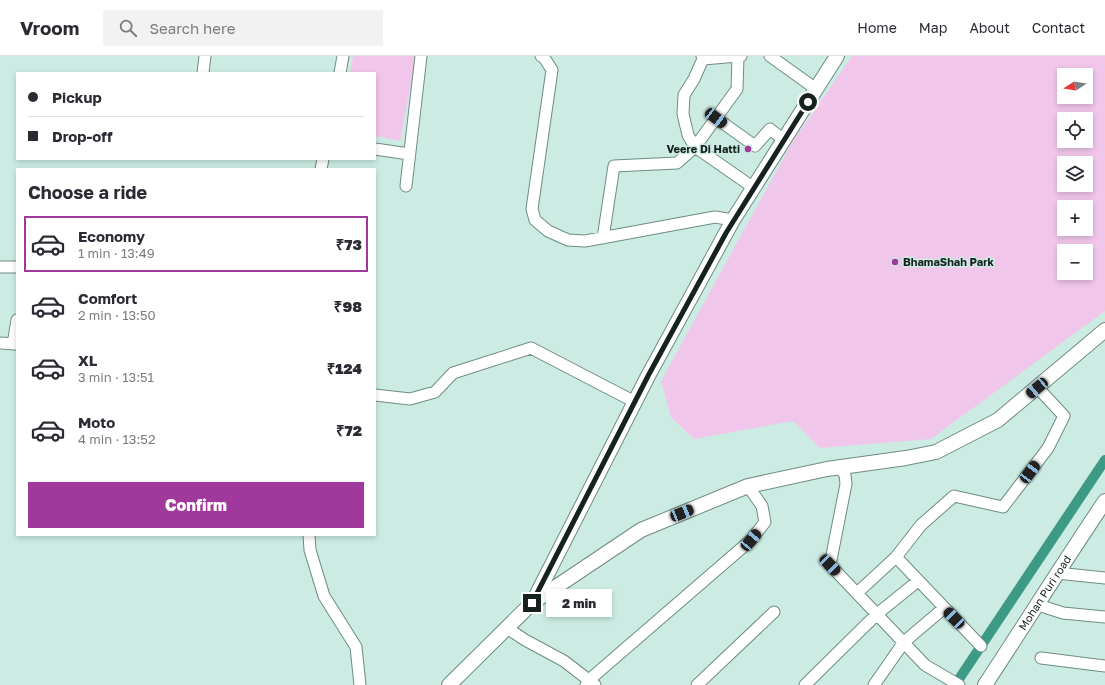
<!DOCTYPE html>
<meta charset="utf-8">
<style>
body{margin:0;font-family:"Golos Text",sans-serif;background:#f2f2f3;color:#2b2b33;height:100vh;display:flex;flex-direction:column;font-size:15px;white-space:nowrap}
*{box-sizing:border-box;margin:0}
p{font-size:13px;color:#7c7c81}
.icon{flex:none;width:22px;height:22px;fill:none;stroke:currentColor;stroke-width:2;stroke-linecap:round;stroke-linejoin:round}
.map{position:relative;flex:1;overflow:hidden}
.drawer{position:absolute;left:16px;top:112px;width:360px;height:368px;display:flex;flex-direction:column;background:#fff;border-radius:0px;box-shadow:0 2px 6px #0003}
.drawer>*{flex:none}
.top-card{position:absolute;left:16px;top:16px;width:360px;height:88px;border-radius:0px;box-shadow:0 2px 6px #0003;display:grid;align-content:center;height:88px;padding:0 12px;background:#fff}
.needle{width:26px;rotate:258deg}
.fabs{position:absolute;left:1057px;top:12px;display:grid;gap:8px}
.fabs a{display:grid;place-items:center;width:36px;height:36px;border-radius:0px;background:#fff;box-shadow:0 2px 6px #0003;font-size:20px}
.end{position:absolute;width:18px;height:18px;margin:-9px;border:5px solid #16221f;background:#fff;box-shadow:0 0 0 2px #fff}
.from{border-radius:50%}
.bubble{position:absolute;height:28px;border-radius:0px;background:#fff;box-shadow:0 2px 6px #0003;font-size:13px;font-weight:800;line-height:28px;text-align:center}
.car{position:absolute;width:12px;height:24px;margin:-12px -6px;border-radius:5px;box-shadow:0 0 3px 1px #0007;background:linear-gradient(#222 24%,#8ab4d8 0 40%,#222 0 76%,#8ab4d8 0 86%,#222 0)}
.top-card b{display:flex;align-items:center;gap:14px;height:38px;font-size:15px}
.top-card b+b{border-top:1px solid #e1e1e2}
.top-card i{width:10px;height:10px;background:#2b2b33}
ul{padding:0;list-style:none}
li{display:flex;align-items:center;gap:12px;height:56px;margin:0 8px 6px;padding:0 4px;border:2px solid transparent;border-radius:0px}
li div{flex:1}
li b{display:block;font-size:15px}
li em{font-style:normal;font-weight:800}
li.active{border-color:#a1389b}
li>.icon{width:36px;height:36px;stroke-width:1.5}
h2{padding:0 12px;font-size:18px;line-height:48px}
.primary-button{display:flex;gap:8px;margin-top:auto;padding:8px 12px}
.primary-button a{flex:1;height:46px;border-radius:0px;background:#a1389b;color:#fff;font-size:16px;font-weight:800;line-height:46px;text-align:center}
header{display:flex;align-items:center;gap:24px;box-sizing:border-box;height:56px;padding:0 20px;background:#fff;border-bottom:1px solid #e1e1e2}
header strong{font-size:19px}
nav{display:flex;gap:22px;margin-inline-start:auto;font-size:14px}
.search{width:280px;height:36px;background:#f2f2f3;display:flex;align-items:center;gap:10px;box-sizing:border-box;padding:0 14px;border-radius:0px;color:#7c7c81;font-size:15px}
.map>svg:first-child{display:block}
.green{fill:#f1c6eb;fill-rule:evenodd}
.lines{fill:none;stroke-linecap:round;stroke-linejoin:round}
.canal{stroke:#3c9a86;stroke-width:10}
.minor-casing{stroke:#6e8c84;stroke-width:13}
.tertiary-casing{stroke:#6e8c84;stroke-width:16}
.minor{stroke:#fff;stroke-width:11}
.tertiary{stroke:#fff;stroke-width:14}
.route{stroke:#16221f;stroke-width:5}
.poi-dot{fill:#a1389b;stroke:#ccece3;stroke-width:1.5}
.labels{text-anchor:middle;stroke-width:3;stroke-linejoin:round;paint-order:stroke}
.poi-label{font-size:11px;font-weight:bold;fill:#16221f;stroke:#ccece3;text-anchor:end}
.street-label{font-size:11px;fill:#16221f;stroke:#ccece3}
</style>
<header>
<strong>Vroom</strong>
<div class="search"><svg class="icon" aria-label="search" viewBox="0 0 24 24"><circle cx="10" cy="10" r="6"/><path d="M15 15l6 6"/></svg>Search here</div>
<nav><a>Home</a><a>Map</a><a>About</a><a>Contact</a></nav>
</header>
<div class="map">
<svg width="1105" height="629" viewBox="0 0 1105 629">
<rect width="100%" height="100%" fill="#ccece3"/>
<!-- green -->
<path class="green" d="M353,0H416L400,85L375,80V17H350Z
M852,0H1105V255L931,383L820,392L793,365L694,383L671,361L661,325L793,85ZM1064,19H1086V41H1064ZM1064,63H1086V85H1064ZM1064,107H1086V129H1064ZM1064,151H1086V173H1064ZM1064,195H1086V217H1064Z"/>
<g class="lines">
<!-- canal -->
<path class="canal" d="M955,629L1105,404"/>
<defs>
<path id="minor" d="M541,0H543L552,14L532,153L535,164L548,175L568,184L585,185L715,161L733,164
M702,0L703,3L738,0
M770,0L816,33
M703,3L694,23L684,39L683,58L688,79L695,91L737,33L738,1L741,0
M203,17L205,0
M340,17L343,0
M716,62L755,90L770,73L784,84
M375,93L409,98
M321,113L323,103
M406,130L421,0
M603,182L614,110L677,107L695,91L754,132
M0,211H17
M0,287L17,288
M13,288L17,264
M375,339L410,343L435,336L453,317L531,292L635,346
M839,411L845,419L846,428L830,509L925,609L959,629
M309,479L310,494L324,540L356,591L360,629
M896,501L981,590
M1057,517L1105,522
M857,537L896,501L921,469L954,440L1003,451L1048,392L1064,360L1037,331
M1038,549L1063,557L1105,561
M507,572L525,584L564,605L595,629
M1041,602L1105,610
M586,629L589,624L751,484L765,466L762,450L748,430
M697,629L774,556
M805,629L877,558L918,525
M874,629L904,586L944,552"/>
<g id="tertiary">
<path d="M533,546L648,320L733,164L837,0"/>
<path d="M449,629L532,547L641,474L748,430L827,413L906,402L936,396L998,364L1105,274"/>
<path id="s1" d="M985,629C1025,568 1064,506 1105,445"/>
</g>
</defs>
<!-- minor casing -->
<use href="#minor" class="minor-casing"/>
<!-- tertiary casing -->
<use href="#tertiary" class="tertiary-casing"/>
<!-- minor -->
<use href="#minor" class="minor"/>
<!-- tertiary -->
<use href="#tertiary" class="tertiary"/>
</g>
<g class="lines">
<!-- route -->
<path class="route" d="M532,547L648,320L726,177L808,46"/>
</g>
<!-- markers -->
<g class="poi-dot">
<circle cx="748" cy="93" r="4"/>
<circle cx="895" cy="206" r="4"/>
</g>
<g class="labels">
<!-- poi labels -->
<g class="poi-label">
<text x="740" y="97">Veere Di Hatti</text>
<text x="903" y="210" text-anchor="start">BhamaShah Park</text>
</g>
<!-- street labels -->
<g class="street-label">
<text dy="4" stroke="none"><textPath href="#s1" startOffset="110">Mohan Puri road</textPath></text>
</g>
</g>
</svg>
<div class="fabs">
<a><svg class="needle" viewBox="-14 -14 28 28"><path d="M0-13l5 13h-10z" fill="#e53935"/><path d="M0 13l5-13h-10z" fill="#7c7c81"/></svg></a>
<a><svg class="icon" aria-label="locate" viewBox="0 0 24 24"><circle cx="12" cy="12" r="6"/><path d="M12 2v4M12 18v4M2 12h4M18 12h4"/></svg></a>
<a><svg class="icon" aria-label="layers" viewBox="0 0 24 24"><path d="M12 4l9 5-9 5-9-5zM3 14l9 5 9-5"/></svg></a>
<a>+</a>
<a>−</a>
</div>
<i class="end from" style="left:808px;top:46px"></i>
<i class="end" style="left:532px;top:547px"></i>
<div class="bubble" style="left:546px;top:533px;width:66px">2 min</div>
<i class="car" style="left:716px;top:62px;rotate:127deg"></i>
<i class="car" style="left:1037px;top:332px;rotate:230deg"></i>
<i class="car" style="left:1030px;top:416px;rotate:37deg"></i>
<i class="car" style="left:682px;top:457px;rotate:68deg"></i>
<i class="car" style="left:751px;top:484px;rotate:40deg"></i>
<i class="car" style="left:830px;top:509px;rotate:136deg"></i>
<i class="car" style="left:954px;top:562px;rotate:316deg"></i>
<div class="top-card">
<b><i class="from"></i>Pickup</b>
<b><i></i>Drop-off</b>
</div>
<section class="drawer">
<h2>Choose a ride</h2>
<ul>
<li class="active"><svg class="icon" aria-label="car" viewBox="0 0 24 24"><path d="M5 17H2v-5l4-1 3-4h7l3 4 3 1v5h-3M9 17h6M6 11h13"/><circle cx="7" cy="17" r="2"/><circle cx="17" cy="17" r="2"/></svg><div><b>Economy</b><p>1 min · 13:49</p></div><em>₹73</em></li>
<li><svg class="icon" aria-label="car" viewBox="0 0 24 24"><path d="M5 17H2v-5l4-1 3-4h7l3 4 3 1v5h-3M9 17h6M6 11h13"/><circle cx="7" cy="17" r="2"/><circle cx="17" cy="17" r="2"/></svg><div><b>Comfort</b><p>2 min · 13:50</p></div><em>₹98</em></li>
<li><svg class="icon" aria-label="car" viewBox="0 0 24 24"><path d="M5 17H2v-5l4-1 3-4h7l3 4 3 1v5h-3M9 17h6M6 11h13"/><circle cx="7" cy="17" r="2"/><circle cx="17" cy="17" r="2"/></svg><div><b>XL</b><p>3 min · 13:51</p></div><em>₹124</em></li>
<li><svg class="icon" aria-label="car" viewBox="0 0 24 24"><path d="M5 17H2v-5l4-1 3-4h7l3 4 3 1v5h-3M9 17h6M6 11h13"/><circle cx="7" cy="17" r="2"/><circle cx="17" cy="17" r="2"/></svg><div><b>Moto</b><p>4 min · 13:52</p></div><em>₹72</em></li>
</ul>
<div class="primary-button"><a>Confirm</a></div>
</section>
</div>
